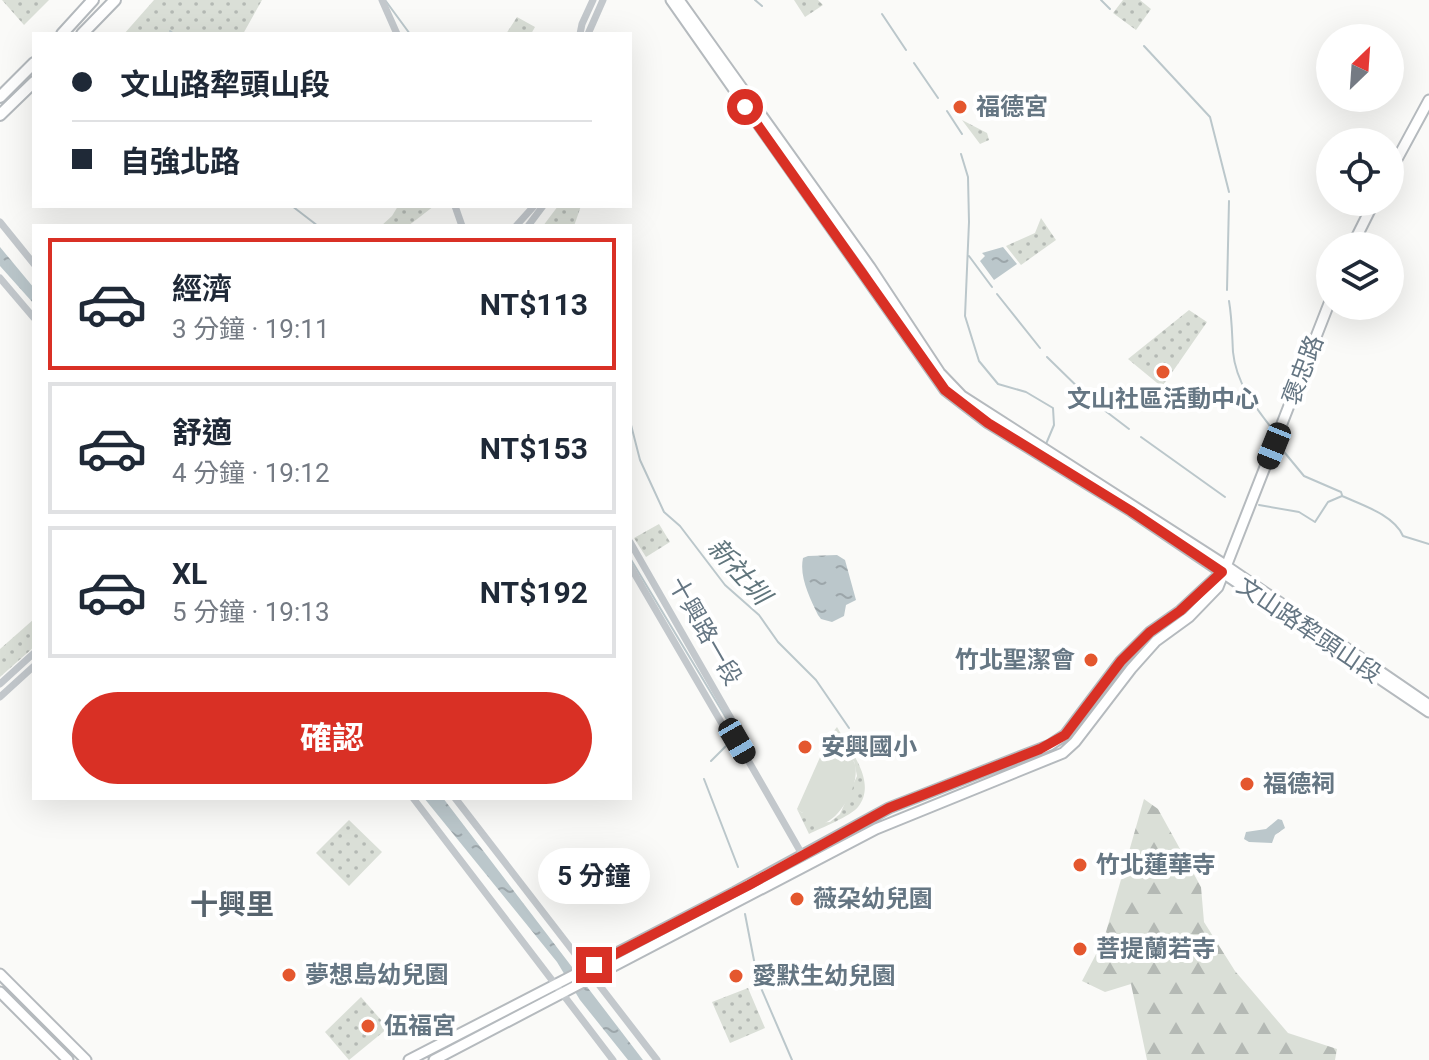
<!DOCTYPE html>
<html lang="zh-TW">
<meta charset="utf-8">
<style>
body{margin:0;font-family:Roboto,"Noto Sans TC",sans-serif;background:#f2f2f3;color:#1f2937;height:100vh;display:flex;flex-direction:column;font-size:30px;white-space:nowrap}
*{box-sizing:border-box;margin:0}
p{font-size:26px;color:#747a83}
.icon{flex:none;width:44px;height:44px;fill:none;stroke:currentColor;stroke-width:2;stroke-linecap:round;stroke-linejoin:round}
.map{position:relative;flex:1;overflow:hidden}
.drawer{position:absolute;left:32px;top:224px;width:600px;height:576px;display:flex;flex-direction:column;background:#fff;border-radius:0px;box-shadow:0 8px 32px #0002}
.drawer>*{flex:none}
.guide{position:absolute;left:32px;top:32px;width:600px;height:176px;border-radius:0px;box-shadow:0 8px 32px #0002;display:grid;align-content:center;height:176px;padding:0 40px;background:#fff}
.needle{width:52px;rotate:25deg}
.controls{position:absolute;left:1316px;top:24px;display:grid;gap:16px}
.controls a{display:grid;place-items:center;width:88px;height:88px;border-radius:50%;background:#fff;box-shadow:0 8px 32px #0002;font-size:40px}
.end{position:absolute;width:36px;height:36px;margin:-18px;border:10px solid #d93025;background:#fff;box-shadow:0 0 0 4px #fff}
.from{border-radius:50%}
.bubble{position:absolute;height:56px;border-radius:28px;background:#fff;box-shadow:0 8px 32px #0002;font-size:26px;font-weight:700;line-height:56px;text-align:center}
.car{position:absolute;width:24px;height:48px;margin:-24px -12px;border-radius:10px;box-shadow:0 0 6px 2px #0007;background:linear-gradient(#222 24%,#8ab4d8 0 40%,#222 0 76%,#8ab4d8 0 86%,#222 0)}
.guide b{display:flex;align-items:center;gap:28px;height:76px;font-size:30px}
.guide b+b{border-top:2px solid #e0e1e3}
.guide i{width:20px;height:20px;background:#1f2937}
ul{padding:14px 0 0;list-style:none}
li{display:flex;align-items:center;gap:24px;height:132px;margin:0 16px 12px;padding:0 24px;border:4px solid #e0e1e3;border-radius:0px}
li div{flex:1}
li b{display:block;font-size:30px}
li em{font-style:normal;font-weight:700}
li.current{border-color:#d93025}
li>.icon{width:72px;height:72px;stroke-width:1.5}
.action{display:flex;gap:16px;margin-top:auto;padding:16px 40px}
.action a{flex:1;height:92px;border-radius:48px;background:#d93025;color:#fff;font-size:32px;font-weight:700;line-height:92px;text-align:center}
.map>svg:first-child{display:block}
.green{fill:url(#green-dots)}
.forest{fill:url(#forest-firs)}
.pitch{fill:#dadfd7}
.water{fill:url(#water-ripples)}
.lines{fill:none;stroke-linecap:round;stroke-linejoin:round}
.stream{stroke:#bbc7cb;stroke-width:2}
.major-casing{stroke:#b5babe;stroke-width:13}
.highway-casing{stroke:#b4b9bd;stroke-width:14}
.minor{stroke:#c3c8cc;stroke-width:7}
.major{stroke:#fff;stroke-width:9}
.highway{stroke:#fff;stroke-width:10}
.route{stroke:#d93025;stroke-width:10}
.poi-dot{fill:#e4572e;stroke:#fff;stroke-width:3}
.labels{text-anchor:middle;stroke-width:8;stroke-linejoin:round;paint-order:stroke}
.poi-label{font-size:24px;font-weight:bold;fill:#657683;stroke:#fff;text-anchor:start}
.street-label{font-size:24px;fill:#657683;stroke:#fff}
.water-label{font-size:26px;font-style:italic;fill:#60757c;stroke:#fff}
.quarter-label{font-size:28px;font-weight:bold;fill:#57646e;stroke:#fff}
</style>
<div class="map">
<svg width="1429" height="1060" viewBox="0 0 1429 1060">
<defs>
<pattern id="green-dots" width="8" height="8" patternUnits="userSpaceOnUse" patternTransform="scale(2)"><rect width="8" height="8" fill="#dadfd7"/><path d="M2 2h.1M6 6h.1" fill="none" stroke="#b4b9b4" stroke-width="1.8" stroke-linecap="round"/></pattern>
<pattern id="forest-firs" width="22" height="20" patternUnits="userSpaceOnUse" patternTransform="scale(2)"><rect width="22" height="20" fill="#dadfd7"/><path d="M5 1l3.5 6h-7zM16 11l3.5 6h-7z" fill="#b4b9b4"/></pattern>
<pattern id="water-ripples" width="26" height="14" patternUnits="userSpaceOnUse" patternTransform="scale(2)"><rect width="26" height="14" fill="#bbc7cb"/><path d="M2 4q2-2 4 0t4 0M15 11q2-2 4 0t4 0" fill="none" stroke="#9ca6aa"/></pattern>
</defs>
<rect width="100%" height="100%" fill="#fafaf8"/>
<!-- green -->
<path class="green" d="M2,0H49L24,25Z
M154,0H262L243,34H124Z
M794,0H818L823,5L805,17Z
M1123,0H1140L1151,9L1136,30L1113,13Z
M517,17L535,27L531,34H506Z
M962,120L987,133L989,140L980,144Z
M398,206H434L408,226H381L392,216Z
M558,206H581L574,226H543Z
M1041,218L1056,240L1021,265L1006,246L1035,233Z
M1189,310L1207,322L1162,387L1128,359Z
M659,524L670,542L646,557L634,538Z
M34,619V647L0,677V649Z
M837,727C849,749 878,782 858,807C851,816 821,828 809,834L797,809L802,813L804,810L816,823L830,822L840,814L857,776L854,761L831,752L836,740L829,737Z
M349,820L382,852L349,886L316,853Z
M748,988L765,1028L730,1043L712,1002Z
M361,997L388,1028L349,1060L325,1032Z"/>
<!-- forest -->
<path class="forest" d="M1144,799L1158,809L1201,887L1204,922L1235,971L1288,1033L1337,1049L1335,1060H1147L1131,984L1105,992L1082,981L1104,939Z"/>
<!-- pitch -->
<path class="pitch" d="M829,737L836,740L831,752C891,745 826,862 804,811L802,813L797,809Z"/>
<!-- water -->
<path class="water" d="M0,247L34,288V304L0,266Z
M1003,247L1017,264L994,280L980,261L985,256L982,253Z
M837,555L845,560L856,600L846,605L844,616L832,622L821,619L818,615C810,598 799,577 803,558L808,556Z
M424,798H443L643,1060H628L580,1000L557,962Z
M1278,819L1282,820L1285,828L1275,835L1272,843L1249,842L1244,839L1246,832L1266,829Z"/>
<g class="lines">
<!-- stream -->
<path class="stream" d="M385,0L410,34
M755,0L762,6
M1101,0L1110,9
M882,14L906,50
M170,31L174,34
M1144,46L1210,117L1229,192
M914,63L938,98
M947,111L962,134
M961,154L968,177L969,222L965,316L979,361L998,384L1026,392L1053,408L1054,425L1046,444
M292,206L318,226
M969,256L992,287
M1227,290L1229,201
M997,294L1040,348
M1229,301C1232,318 1232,334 1233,352C1236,383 1255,407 1273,430
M1047,357L1091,400L1129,429
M630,421L640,460L664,512L680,526L725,585L759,615L778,642L816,680L849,728
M1141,437L1225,497
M1280,447L1304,476L1341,492L1342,495
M1259,505L1299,512L1315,522L1328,502L1342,496C1362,505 1394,515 1403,536L1429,544
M630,558L731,726
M711,761L729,743
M704,779L738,867
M745,914L758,981L792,1060"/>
<defs>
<path id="major" d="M671,0L945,390L988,423L1131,511L1429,712
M679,0L870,267L940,373L962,396L1222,563L1429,705
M1390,172L1429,100
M1352,246L1374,202
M0,974L86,1060
M0,992L68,1060
M409,1060L735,892L889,808L1050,745L1065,735L1121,661L1150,632L1180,611L1222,572
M434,1060L876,829L1063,753L1075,742L1131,669L1156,641L1189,617L1218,587L1330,301"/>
<path id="highway" d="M62,34L93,0
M82,34L115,0
M0,97L34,63
M0,115L34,82"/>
</defs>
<!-- major casing -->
<use href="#major" class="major-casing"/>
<!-- highway casing -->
<use href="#highway" class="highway-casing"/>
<!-- minor -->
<path class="minor" d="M382,0L397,34
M580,34L582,24L593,0
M588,34L603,0
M455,206L462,226
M0,222L34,264
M516,226L534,206
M528,226L543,206
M0,278L34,318
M630,542L737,729V741
M630,566L728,734L737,741L803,856
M0,684L34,653
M0,697L34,666
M413,798L613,1060
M455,798L657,1060"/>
<!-- major -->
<use href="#major" class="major"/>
<!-- highway -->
<use href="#highway" class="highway"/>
</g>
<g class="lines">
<!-- route -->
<path class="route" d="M594,965L749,885L889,808L1040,749L1065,735L1121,661L1150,632L1180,611L1222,572L1131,511L988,423L945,390L745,107"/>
</g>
<!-- markers -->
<g class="poi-dot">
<circle cx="960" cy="107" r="8"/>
<circle cx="1163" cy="372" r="8"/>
<circle cx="1091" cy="660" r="8"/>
<circle cx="805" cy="747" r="8"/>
<circle cx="1247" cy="784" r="8"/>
<circle cx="1080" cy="865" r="8"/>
<circle cx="797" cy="899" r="8"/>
<circle cx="1080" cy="949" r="8"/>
<circle cx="289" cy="975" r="8"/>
<circle cx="736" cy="976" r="8"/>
<circle cx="368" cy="1026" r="8"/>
</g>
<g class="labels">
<!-- poi labels -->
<g class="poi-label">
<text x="976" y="115">福德宮</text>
<text x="1163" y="407" text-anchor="middle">文山社區活動中心</text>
<text x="1075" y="668" text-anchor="end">竹北聖潔會</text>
<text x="821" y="755">安興國小</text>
<text x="1263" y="792">福德祠</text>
<text x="1096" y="873">竹北蓮華寺</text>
<text x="813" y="907">薇朶幼兒園</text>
<text x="1096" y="957">菩提蘭若寺</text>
<text x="305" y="983">夢想島幼兒園</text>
<text x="752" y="984">愛默生幼兒園</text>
<text x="384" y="1034">伍福宮</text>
</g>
<!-- street labels -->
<g class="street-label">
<text transform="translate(1303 370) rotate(-69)" y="8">褒忠路</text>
<text transform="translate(1309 630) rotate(34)" y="8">文山路犂頭山段</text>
<text transform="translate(705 631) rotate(60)" y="8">十興路一段</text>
</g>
<!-- water labels -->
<g class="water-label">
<text transform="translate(739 571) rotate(48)" y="9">新社圳</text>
</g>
<!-- quarter labels -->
<g class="quarter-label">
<text x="232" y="914">十興里</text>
</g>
</g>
</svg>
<div class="controls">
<a><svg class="needle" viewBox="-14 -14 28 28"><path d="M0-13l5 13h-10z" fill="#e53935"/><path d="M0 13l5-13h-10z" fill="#747a83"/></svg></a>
<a><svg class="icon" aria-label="locate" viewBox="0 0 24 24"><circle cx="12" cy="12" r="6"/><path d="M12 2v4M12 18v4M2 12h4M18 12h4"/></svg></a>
<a><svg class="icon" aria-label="layers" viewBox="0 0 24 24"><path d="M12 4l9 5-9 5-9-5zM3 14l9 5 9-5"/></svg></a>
</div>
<i class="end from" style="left:745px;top:107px"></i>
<i class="end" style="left:594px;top:965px"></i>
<div class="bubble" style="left:538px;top:848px;width:112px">5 分鐘</div>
<i class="car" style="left:1274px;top:446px;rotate:202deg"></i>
<i class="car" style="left:737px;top:741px;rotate:150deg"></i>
<div class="guide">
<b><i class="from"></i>文山路犂頭山段</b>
<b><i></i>自強北路</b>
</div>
<section class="drawer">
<ul>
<li class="current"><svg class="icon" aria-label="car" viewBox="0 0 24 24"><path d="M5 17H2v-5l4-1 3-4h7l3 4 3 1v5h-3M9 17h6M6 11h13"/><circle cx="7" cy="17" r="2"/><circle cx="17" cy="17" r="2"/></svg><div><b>經濟</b><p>3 分鐘 · 19:11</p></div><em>NT$113</em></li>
<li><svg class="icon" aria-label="car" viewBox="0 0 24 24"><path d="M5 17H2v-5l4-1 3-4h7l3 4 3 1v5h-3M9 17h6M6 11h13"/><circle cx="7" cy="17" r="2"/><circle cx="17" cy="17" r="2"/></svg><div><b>舒適</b><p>4 分鐘 · 19:12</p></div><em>NT$153</em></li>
<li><svg class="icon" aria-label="car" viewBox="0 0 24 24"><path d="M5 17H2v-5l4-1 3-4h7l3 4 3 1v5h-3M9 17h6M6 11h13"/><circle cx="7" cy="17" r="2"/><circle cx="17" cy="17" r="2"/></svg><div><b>XL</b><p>5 分鐘 · 19:13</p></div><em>NT$192</em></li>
</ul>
<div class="action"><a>確認</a></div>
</section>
</div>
